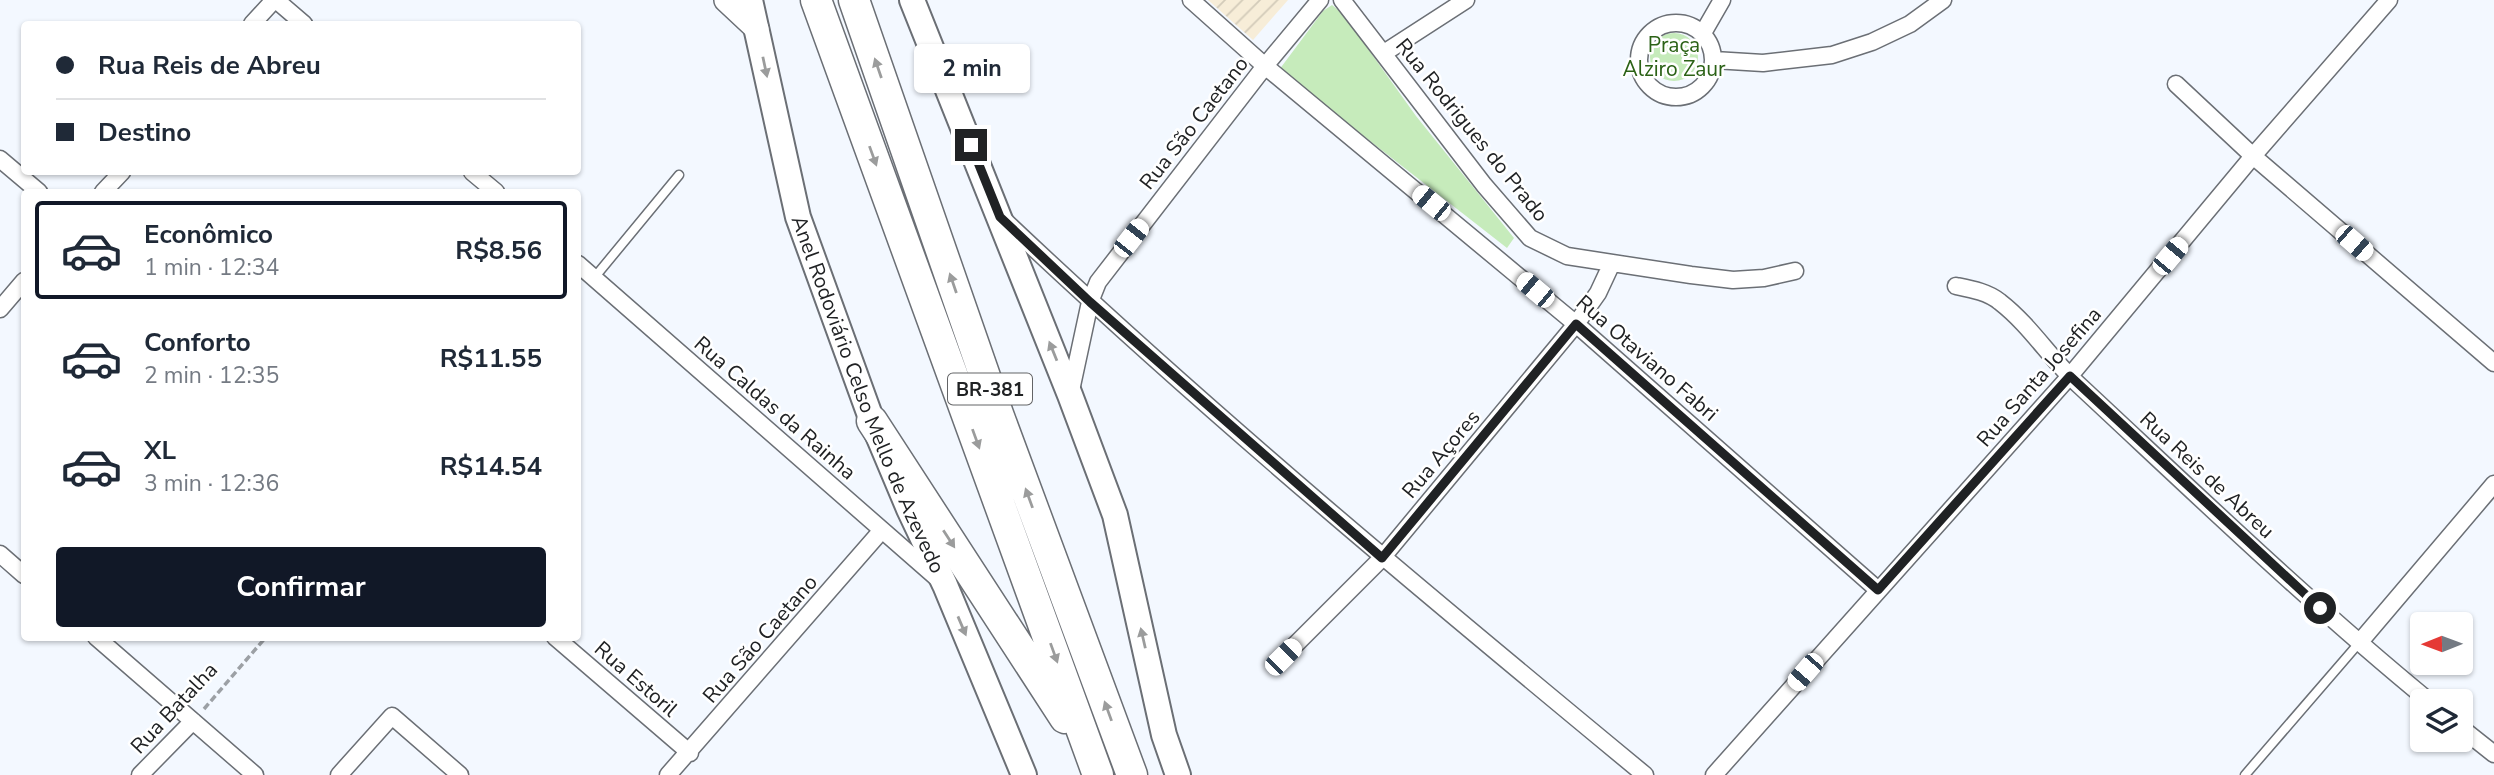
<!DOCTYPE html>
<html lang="pt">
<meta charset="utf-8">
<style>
body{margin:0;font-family:"Nunito Sans",sans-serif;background:#f2f2f3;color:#1f2937;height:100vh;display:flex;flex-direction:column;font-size:26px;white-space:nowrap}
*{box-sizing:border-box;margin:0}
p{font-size:23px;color:#747a83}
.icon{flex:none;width:38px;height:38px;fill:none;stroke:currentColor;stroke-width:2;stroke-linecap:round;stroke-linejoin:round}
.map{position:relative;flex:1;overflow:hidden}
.sheet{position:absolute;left:21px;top:189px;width:560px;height:452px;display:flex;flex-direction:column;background:#fff;border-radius:7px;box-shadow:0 2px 5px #0004}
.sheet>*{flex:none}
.guide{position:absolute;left:21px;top:21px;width:560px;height:154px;border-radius:7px;box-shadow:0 2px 5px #0004;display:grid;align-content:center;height:154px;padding:0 35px;background:#fff}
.needle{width:46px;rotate:269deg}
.tools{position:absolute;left:2410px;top:612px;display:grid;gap:14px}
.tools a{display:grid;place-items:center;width:63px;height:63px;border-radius:7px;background:#fff;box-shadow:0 2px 5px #0004;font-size:35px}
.end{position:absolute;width:32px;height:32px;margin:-16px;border:9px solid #202224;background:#fff;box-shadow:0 0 0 4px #fff}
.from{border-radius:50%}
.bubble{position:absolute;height:49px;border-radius:7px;background:#fff;box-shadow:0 2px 5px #0004;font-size:23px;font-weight:700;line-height:49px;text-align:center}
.car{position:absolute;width:21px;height:42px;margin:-21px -10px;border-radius:9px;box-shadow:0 0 5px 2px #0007;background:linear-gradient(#fff 24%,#345 0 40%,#fff 0 76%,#345 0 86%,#fff 0)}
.guide b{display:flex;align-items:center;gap:24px;height:66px;font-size:26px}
.guide b+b{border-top:2px solid #e0e1e3}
.guide i{width:18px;height:18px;background:#1f2937}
ul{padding:12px 0 0;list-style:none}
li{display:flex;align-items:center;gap:21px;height:98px;margin:0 14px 10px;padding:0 21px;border:4px solid transparent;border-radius:7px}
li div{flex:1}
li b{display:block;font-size:26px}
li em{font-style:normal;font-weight:700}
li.on{border-color:#111827}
li>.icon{width:63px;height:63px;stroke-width:1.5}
.cta{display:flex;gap:14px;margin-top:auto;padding:14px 35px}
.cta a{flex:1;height:80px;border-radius:7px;background:#111827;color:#fff;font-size:28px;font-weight:700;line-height:80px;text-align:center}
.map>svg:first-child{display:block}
.industrial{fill:url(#industrial-furrows)}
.park{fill:#c6ebbb}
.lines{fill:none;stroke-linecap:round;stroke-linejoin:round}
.lane-casing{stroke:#6b6f75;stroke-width:11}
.street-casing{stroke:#6b6f75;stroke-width:19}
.secondary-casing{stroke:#6b6f75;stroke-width:26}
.primary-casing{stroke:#6b6f75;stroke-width:28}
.highway-casing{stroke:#6b6f75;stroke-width:33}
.path{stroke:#9ca0a5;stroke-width:3.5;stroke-dasharray:7 3.5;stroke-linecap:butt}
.lane{stroke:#fff;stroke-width:8}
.street{stroke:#fff;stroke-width:16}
.secondary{stroke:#fff;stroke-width:23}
.primary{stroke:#fff;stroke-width:24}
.highway{stroke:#fff;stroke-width:30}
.oneway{fill:#9b9c9c}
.route{stroke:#202224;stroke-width:9}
.labels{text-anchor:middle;stroke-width:5;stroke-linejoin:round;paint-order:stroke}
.shield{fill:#fff;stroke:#636466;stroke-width:2}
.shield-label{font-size:19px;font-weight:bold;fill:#202224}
.park-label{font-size:21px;fill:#2b6216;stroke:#fff}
.street-label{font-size:21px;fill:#202224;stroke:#fff}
</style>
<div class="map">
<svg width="2494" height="775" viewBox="0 0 2494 775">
<defs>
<pattern id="industrial-furrows" width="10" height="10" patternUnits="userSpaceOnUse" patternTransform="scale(1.75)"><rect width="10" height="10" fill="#f7edd8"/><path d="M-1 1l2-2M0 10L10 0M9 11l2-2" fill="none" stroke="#d3cbb9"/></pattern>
</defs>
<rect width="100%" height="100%" fill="#f3f8ff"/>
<!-- industrial -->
<path class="industrial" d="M1208,0H1288L1253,40Z"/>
<!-- park -->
<path class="park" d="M1332,5L1343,14L1416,116L1514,238L1507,248L1279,70L1323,11Z
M1650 57a24 24 0 1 1 48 0a24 24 0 1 1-48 0Z"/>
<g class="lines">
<defs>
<path id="lane" d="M594,278L679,175
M2245,775L2359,643"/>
<path id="street" d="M276,0L304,24
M1191,0L1265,66L1576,324L1878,590
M1342,0L1484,185L1530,238L1567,256L1691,275L1733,280L1764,278L1795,271
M1639 60a37 37 0 1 1 74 0a37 37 0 1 1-74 0Z
M252,24L274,0
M1703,33L1722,0
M1384,53L1466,0
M1714,60L1763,63L1832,55L1872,42L1910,24L1943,0
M2176,84L2253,156L2494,363
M0,159L39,192
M472,172L496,192
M103,192L122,172
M1005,221C1210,415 1427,595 1645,775
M578,264L937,578
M1956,286C1971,289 1988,292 2000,302C2031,326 2051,360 2080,386C2195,493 2308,602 2430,702
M0,309L24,281
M1070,395L1090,302L1098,282L1265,66L1320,0
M0,554L24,575
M96,637L255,775
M555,637L690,753
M2359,643L2494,484
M1283,657L1382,558L1576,324L1598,293L1612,263
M2460,727L2494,754
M140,775L193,721
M339,775L392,716L460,775
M668,775L882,530
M1714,775L2069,377L2253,156L2389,0"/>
<path id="secondary" d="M726,0L757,29"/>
<g id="primary">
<path id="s1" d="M750,0L798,217L872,421L909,509L945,585L1024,775"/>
<path d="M912,0L1070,395L1115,515L1164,735L1178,775"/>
</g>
<path id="highway" d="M816,0L1098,775
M854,0L998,414L1132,775
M872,421L1065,718"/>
</defs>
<!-- lane casing -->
<use href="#lane" class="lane-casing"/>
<!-- street casing -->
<use href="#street" class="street-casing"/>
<!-- secondary casing -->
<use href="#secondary" class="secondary-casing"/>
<!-- primary casing -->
<use href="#primary" class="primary-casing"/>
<!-- highway casing -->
<use href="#highway" class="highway-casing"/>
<!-- path -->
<path class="path" d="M204,709L266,637"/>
<!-- lane -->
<use href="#lane" class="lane"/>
<!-- street -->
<use href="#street" class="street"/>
<!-- secondary -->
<use href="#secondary" class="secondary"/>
<!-- primary -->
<use href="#primary" class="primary"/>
<!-- highway -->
<use href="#highway" class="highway"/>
</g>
<!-- one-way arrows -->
<defs><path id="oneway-solid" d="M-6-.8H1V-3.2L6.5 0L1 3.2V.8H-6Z" transform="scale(1.75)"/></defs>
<g class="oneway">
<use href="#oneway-solid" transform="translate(765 67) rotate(78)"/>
<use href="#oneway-solid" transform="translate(878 68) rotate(-109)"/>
<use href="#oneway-solid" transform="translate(873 156) rotate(70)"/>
<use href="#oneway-solid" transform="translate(953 283) rotate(-109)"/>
<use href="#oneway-solid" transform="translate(1053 351) rotate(-112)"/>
<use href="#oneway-solid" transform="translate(976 439) rotate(70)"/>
<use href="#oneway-solid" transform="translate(1029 498) rotate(-110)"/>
<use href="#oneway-solid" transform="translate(949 539) rotate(57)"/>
<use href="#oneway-solid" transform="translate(962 626) rotate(67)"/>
<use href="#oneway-solid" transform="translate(1143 638) rotate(-103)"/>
<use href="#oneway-solid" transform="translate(1054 653) rotate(70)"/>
<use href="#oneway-solid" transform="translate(1108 711) rotate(-110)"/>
</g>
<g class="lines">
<!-- route -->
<path class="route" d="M971,145L1000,217L1090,302L1382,558L1576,324L1878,590L2070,376L2320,608"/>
</g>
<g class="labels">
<!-- shield labels -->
<rect class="shield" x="948" y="373.5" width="84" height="31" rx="5"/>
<g class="shield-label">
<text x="990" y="396">BR-381</text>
</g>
<!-- park labels -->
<g class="park-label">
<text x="1674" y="52">Praça<tspan x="1674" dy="24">Alziro Zaur</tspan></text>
</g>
<!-- street labels -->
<g class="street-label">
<text transform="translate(1194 123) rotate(-52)" y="7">Rua São Caetano</text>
<text transform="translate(1472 130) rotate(51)" y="7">Rua Rodrigues do Prado</text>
<text transform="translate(1647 358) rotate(41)" y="7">Rua Otaviano Fabri</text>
<text transform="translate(2039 377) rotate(-49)" y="7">Rua Santa Josefina</text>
<text dy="7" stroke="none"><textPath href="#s1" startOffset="413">Anel Rodoviário Celso Mello de Azevedo</textPath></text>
<text transform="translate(775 408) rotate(41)" y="7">Rua Caldas da Rainha</text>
<text transform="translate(1441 454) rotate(-50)" y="7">Rua Açores</text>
<text transform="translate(2207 475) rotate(43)" y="7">Rua Reis de Abreu</text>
<text transform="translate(760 639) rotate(-49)" y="7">Rua São Caetano</text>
<text transform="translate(636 679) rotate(41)" y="7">Rua Estoril</text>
<text transform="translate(174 708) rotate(-47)" y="7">Rua Batalha</text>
</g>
</g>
</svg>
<div class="tools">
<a><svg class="needle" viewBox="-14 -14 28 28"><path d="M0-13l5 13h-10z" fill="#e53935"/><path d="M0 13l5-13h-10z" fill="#747a83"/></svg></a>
<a><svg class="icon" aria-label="layers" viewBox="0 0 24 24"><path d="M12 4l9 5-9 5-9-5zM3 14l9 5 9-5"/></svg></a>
</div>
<i class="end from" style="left:2320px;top:608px"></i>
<i class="end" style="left:971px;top:145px"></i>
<div class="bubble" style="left:914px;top:44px;width:116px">2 min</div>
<i class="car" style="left:1431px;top:203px;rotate:309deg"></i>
<i class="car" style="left:1131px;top:238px;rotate:38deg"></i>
<i class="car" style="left:2354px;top:243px;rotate:131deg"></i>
<i class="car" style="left:2170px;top:256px;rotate:40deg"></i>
<i class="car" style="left:1535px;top:290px;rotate:310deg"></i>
<i class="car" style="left:1283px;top:657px;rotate:45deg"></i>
<i class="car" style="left:1805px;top:672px;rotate:221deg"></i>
<div class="guide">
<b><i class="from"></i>Rua Reis de Abreu</b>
<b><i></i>Destino</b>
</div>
<section class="sheet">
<ul>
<li class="on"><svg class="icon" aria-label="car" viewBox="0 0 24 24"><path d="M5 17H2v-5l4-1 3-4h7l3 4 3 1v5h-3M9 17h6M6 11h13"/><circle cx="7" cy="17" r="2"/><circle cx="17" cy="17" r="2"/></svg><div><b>Econômico</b><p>1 min · 12:34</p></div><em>R$8.56</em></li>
<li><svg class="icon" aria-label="car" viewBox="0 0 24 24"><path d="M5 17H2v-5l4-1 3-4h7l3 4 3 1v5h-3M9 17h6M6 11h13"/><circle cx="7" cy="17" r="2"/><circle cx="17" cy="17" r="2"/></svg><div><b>Conforto</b><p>2 min · 12:35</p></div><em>R$11.55</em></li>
<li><svg class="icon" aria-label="car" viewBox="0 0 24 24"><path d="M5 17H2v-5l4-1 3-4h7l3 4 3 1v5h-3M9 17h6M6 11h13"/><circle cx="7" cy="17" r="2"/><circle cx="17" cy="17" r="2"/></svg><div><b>XL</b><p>3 min · 12:36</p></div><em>R$14.54</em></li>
</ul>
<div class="cta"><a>Confirmar</a></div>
</section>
</div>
